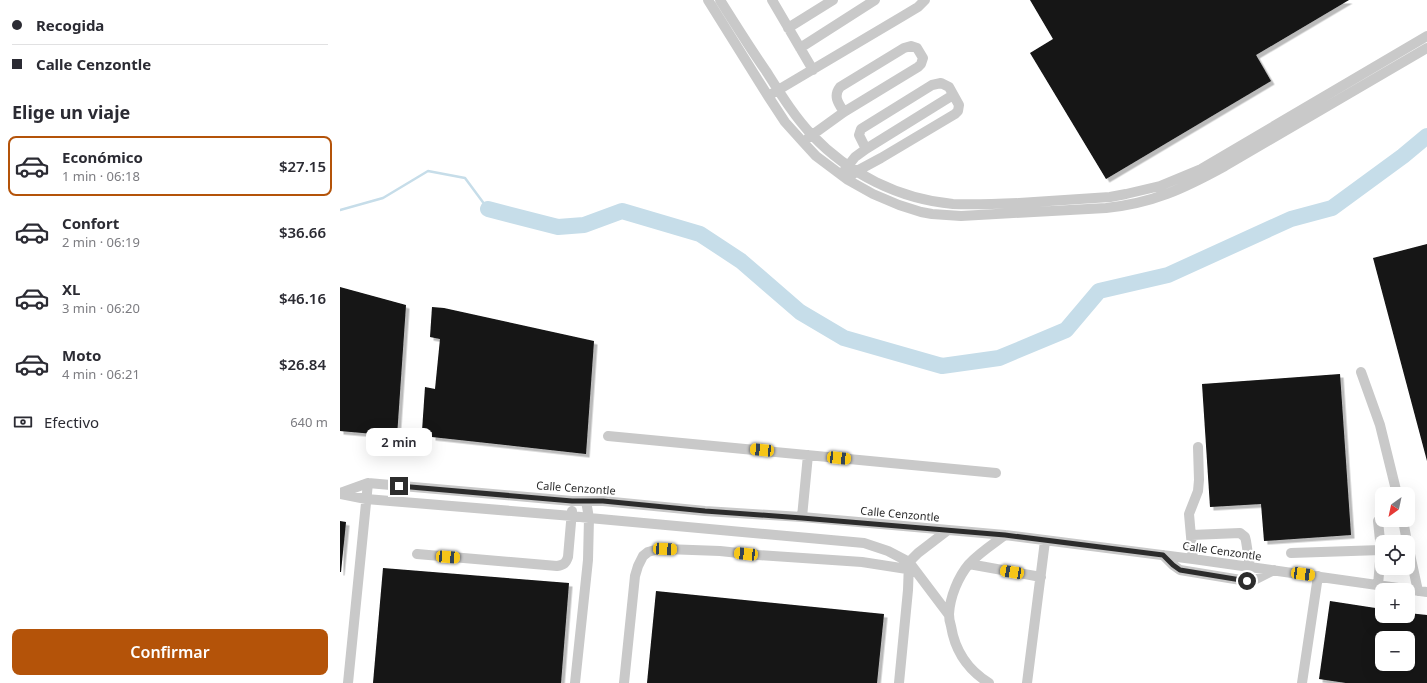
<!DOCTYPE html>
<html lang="es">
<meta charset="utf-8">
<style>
body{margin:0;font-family:"Noto Sans",sans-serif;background:#f7f7f7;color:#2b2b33;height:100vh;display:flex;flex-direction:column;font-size:15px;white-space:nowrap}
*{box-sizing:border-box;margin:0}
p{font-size:13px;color:#7c7c81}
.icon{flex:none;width:22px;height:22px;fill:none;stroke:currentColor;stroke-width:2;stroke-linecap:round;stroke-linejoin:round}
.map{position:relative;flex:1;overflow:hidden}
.drawer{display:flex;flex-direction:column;background:#fff;width:340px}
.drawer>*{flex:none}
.hud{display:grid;align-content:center;height:88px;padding:0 12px;background:#fff}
.needle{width:26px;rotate:213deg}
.buttons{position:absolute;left:1035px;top:487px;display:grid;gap:8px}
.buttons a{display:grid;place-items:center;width:40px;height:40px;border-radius:8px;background:#fff;box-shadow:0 4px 16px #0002;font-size:20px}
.end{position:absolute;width:18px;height:18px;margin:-9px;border:5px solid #2c2c2c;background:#fff;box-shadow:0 0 0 2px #fff}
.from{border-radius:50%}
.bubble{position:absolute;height:28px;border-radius:8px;background:#fff;box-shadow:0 4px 16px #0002;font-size:13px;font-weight:600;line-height:28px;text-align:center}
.car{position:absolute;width:12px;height:24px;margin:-12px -6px;border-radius:5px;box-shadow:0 0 3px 1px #0007;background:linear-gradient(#f5c518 24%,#345 0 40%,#f5c518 0 76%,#345 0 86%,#f5c518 0)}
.hud b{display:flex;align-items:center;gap:14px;height:38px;font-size:15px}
.hud b+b{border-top:1px solid #e1e1e2}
.hud i{width:10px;height:10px;background:#2b2b33}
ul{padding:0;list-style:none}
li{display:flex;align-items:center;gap:12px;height:60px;margin:0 8px 6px;padding:0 4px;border:2px solid transparent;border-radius:8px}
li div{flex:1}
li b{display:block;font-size:15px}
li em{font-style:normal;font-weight:600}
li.active{border-color:#b45309}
li>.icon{width:36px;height:36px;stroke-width:1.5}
h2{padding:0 12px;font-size:18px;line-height:48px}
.pay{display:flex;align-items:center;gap:10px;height:44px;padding:0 12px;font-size:15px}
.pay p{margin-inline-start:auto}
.action{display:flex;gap:8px;margin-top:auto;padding:8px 12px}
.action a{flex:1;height:46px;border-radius:8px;background:#b45309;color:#fff;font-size:16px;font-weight:600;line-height:46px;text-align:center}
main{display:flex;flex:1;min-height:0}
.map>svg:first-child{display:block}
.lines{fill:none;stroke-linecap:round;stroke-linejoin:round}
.stream{stroke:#c6dde9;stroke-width:2.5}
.river{stroke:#c6dde9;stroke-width:16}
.building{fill:#131313;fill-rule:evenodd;filter:url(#shadow)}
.minor{stroke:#c9c9c9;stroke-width:10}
.route{stroke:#2c2c2c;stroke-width:5}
.labels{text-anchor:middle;stroke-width:4;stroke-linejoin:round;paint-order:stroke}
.street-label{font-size:11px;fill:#2c2c2c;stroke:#fff}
</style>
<main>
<section class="drawer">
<div class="hud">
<b><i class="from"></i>Recogida</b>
<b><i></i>Calle Cenzontle</b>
</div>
<h2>Elige un viaje</h2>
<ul>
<li class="active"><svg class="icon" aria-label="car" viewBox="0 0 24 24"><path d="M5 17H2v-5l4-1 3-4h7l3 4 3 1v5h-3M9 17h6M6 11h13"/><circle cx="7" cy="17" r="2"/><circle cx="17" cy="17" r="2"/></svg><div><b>Económico</b><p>1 min · 06:18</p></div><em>$27.15</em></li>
<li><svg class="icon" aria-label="car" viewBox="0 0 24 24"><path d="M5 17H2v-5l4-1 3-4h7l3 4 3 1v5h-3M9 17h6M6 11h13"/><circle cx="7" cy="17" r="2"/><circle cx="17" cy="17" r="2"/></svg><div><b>Confort</b><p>2 min · 06:19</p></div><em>$36.66</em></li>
<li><svg class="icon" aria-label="car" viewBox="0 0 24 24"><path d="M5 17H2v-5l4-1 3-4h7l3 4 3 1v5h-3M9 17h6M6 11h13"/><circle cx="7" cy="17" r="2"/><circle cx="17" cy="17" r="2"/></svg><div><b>XL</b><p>3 min · 06:20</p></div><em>$46.16</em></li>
<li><svg class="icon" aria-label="car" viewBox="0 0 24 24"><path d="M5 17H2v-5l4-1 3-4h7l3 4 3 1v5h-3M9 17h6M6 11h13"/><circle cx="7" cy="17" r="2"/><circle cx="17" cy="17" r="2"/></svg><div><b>Moto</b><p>4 min · 06:21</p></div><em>$26.84</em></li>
</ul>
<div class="pay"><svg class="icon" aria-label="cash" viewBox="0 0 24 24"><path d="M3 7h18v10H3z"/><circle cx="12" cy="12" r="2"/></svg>Efectivo<p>640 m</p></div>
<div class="action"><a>Confirmar</a></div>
</section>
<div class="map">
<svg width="1087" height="683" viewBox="0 0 1087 683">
<defs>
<filter id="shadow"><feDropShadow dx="3.5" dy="3.5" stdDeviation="0" flood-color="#0004"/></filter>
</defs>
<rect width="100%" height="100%" fill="#fff"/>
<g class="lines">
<!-- stream -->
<path class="stream" d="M0,210L43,198L88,171L125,178L148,209"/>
<!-- river -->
<path class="river" d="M148,209L218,227L244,225L282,211L360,234L401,261L460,312L504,338L602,366L659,358L726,330L759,291L828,275L951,219L992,208L1063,156L1087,136"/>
</g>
<!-- building -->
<path class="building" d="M690,0H1009L916,55L931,81L766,179L690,53L713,39Z
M1087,244V461L1033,258Z
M0,287L66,305L57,436L0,431Z
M92,307L104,308L254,341L246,454L92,437V432L82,431L85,387L95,389L100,339L90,337Z
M1000,374L1011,535L924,541L921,504L870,507L862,384Z
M0,521L6,522L1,572H0Z
M43,568L229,583L221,683H33Z
M316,591L544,614L537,683H307Z
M990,601L1042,609V616H1068V613L1087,615V683H1006L979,679ZM1042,638H1068V664H1042Z"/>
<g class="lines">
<!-- minor -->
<path class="minor" d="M368,0L428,96L445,122L463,142L476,156L508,180L533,194L559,205L581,212L592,214L621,216L766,208C813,203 843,189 885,166L1087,48
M380,0C395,24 410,48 426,71C440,93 454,116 472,135C509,174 559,199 613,204C635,205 657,204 679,203C710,201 740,199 770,197L786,194L820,186L861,169L1087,36
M432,0L473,70
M448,28L493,0
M460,48L535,0
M433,93L563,16L578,7L585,0
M468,138L504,112L578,67L581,64L583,58L577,48L571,46L564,48L500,87C493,96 498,103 504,112
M504,171L515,157L526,149L613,95
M512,175L515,172L541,158L615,114L618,111L619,105L609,87L601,83L592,85L521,129L519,135L526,149
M1021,372L1040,425L1057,494
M268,436L656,473
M0,493L28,483L232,501H263L365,511L462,517L665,535L853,559L1087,592
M0,494L26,499L232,516L249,518L524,543L548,551L569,562L609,615
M462,517L468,455
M1063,520L1067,542
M1038,521L1041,550L1038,585
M851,535L900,533L905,537L906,541L910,567
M1068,545L1078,591
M951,553L1041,550
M77,554L217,566C224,565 226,563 228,557L232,511
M823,555L833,565L840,570L907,581L916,579L934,570
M853,559L849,514L858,491L859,480L858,447
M629,564L701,577
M8,683L28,483
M235,683L248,560L249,518L246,501
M284,683L295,576L298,566L303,556L308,552L315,550L325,549L380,551L418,555L522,562L567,569
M559,683L568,590L569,562L578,553L608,530
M649,683C628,670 615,651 611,626C610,623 609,618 609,614C610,597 618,577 629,564C639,553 653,544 665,535
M687,683L705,541
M962,683L978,576"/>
</g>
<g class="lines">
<!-- route -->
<path class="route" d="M59,486L232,501H263L365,511L462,518L665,535L823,555L833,565L840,570L907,581"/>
</g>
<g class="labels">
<!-- street labels -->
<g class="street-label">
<text transform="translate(236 488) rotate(4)" y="4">Calle Cenzontle</text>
<text transform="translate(560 514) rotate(5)" y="4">Calle Cenzontle</text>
<text transform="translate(882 551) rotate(8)" y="4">Calle Cenzontle</text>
</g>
</g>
</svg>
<div class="buttons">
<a><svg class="needle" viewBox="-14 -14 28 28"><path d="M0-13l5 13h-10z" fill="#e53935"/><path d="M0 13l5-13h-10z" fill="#7c7c81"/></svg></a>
<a><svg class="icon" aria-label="locate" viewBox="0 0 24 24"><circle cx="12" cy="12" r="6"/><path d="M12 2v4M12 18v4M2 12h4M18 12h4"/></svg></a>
<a>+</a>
<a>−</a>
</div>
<i class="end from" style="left:907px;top:581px"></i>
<i class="end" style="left:59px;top:486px"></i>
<div class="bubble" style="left:26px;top:428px;width:66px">2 min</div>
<i class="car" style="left:422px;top:450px;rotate:276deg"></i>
<i class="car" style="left:499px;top:458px;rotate:96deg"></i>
<i class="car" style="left:325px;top:549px;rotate:93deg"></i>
<i class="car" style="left:406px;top:554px;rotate:276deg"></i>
<i class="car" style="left:108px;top:557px;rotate:94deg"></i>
<i class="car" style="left:672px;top:572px;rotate:280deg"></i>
<i class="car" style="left:963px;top:574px;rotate:98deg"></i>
</div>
</main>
